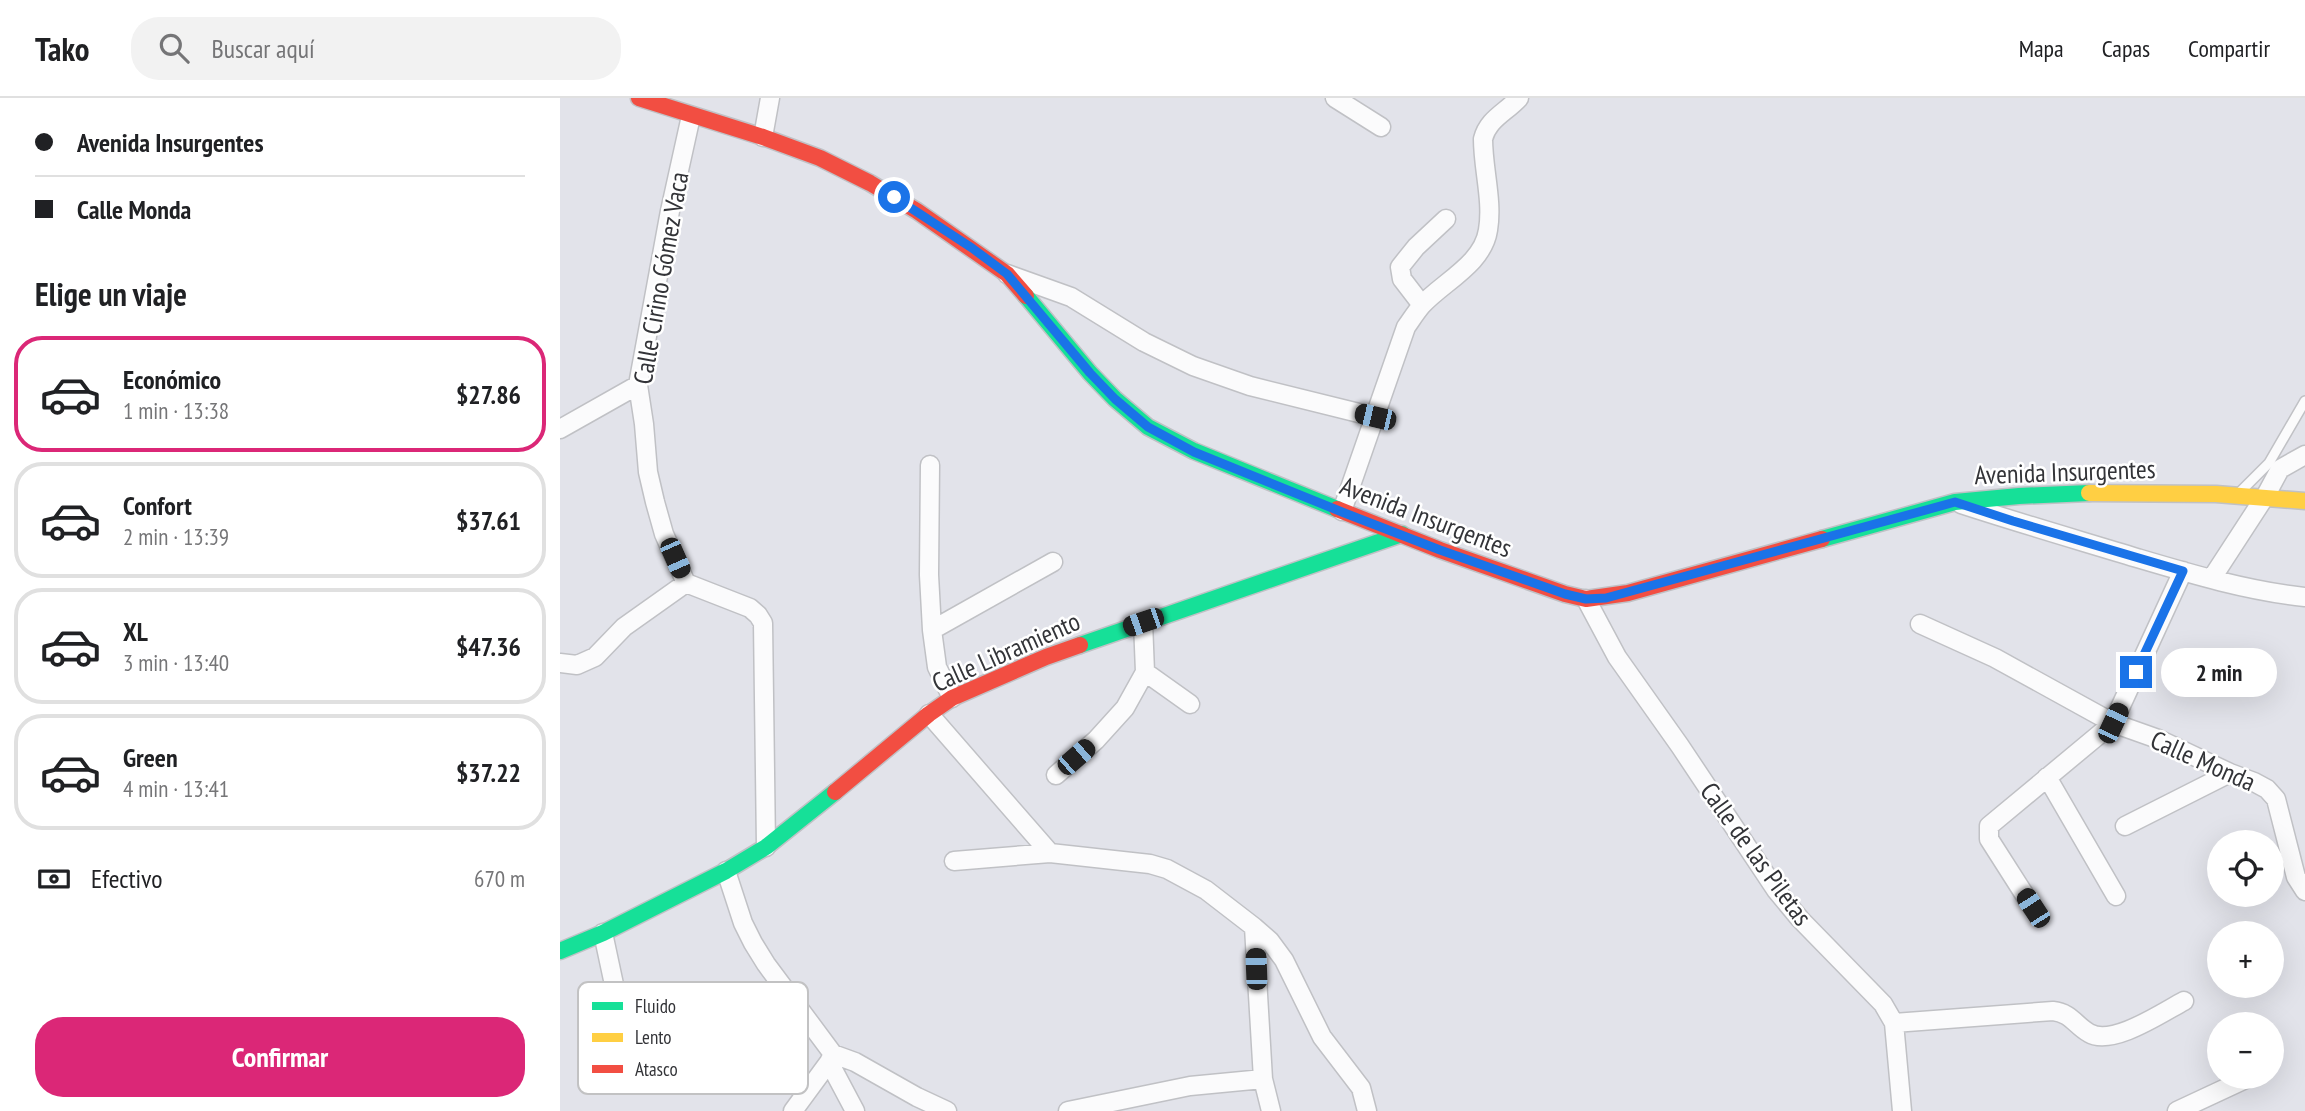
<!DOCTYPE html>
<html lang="es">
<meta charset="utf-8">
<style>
body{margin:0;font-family:"PT Sans Narrow",sans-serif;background:#f2f2f2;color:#202124;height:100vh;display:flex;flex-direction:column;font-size:26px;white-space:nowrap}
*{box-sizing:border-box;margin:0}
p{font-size:23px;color:#757577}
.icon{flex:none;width:38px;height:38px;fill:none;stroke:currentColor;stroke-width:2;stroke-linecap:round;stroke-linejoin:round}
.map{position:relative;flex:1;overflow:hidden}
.panel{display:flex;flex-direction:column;background:#fff;width:560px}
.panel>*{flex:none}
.banner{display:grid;align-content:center;height:154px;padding:0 35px;background:#fff}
.buttons{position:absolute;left:1647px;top:732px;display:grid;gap:14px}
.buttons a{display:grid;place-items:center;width:77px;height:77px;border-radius:50%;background:#fff;box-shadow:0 7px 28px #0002;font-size:35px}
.end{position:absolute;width:32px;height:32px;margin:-16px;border:9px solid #1a73e8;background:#fff;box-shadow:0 0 0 4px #fff}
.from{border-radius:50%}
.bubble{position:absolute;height:49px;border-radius:24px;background:#fff;box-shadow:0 7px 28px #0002;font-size:23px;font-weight:700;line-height:49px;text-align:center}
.car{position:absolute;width:21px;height:42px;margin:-21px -10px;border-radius:9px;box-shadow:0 0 5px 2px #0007;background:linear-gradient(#222 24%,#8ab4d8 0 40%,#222 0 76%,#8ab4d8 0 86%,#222 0)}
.banner b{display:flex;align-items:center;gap:24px;height:66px;font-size:26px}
.banner b+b{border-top:2px solid #e0e0e0}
.banner i{width:18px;height:18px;background:#202124}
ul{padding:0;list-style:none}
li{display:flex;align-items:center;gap:21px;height:116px;margin:0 14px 10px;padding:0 21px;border:4px solid #e0e0e0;border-radius:28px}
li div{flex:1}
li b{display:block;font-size:26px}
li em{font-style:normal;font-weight:700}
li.on{border-color:#db2777}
li>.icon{width:63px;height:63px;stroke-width:1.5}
h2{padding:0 35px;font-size:32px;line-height:84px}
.pay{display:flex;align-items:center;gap:18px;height:77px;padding:0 35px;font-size:26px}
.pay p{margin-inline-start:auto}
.primary-button{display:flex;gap:14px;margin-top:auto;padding:14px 35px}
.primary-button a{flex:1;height:80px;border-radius:28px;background:#db2777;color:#fff;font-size:28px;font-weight:700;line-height:80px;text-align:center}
header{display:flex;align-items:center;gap:42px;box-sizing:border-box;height:98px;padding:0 35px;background:#fff;border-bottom:2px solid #e0e0e0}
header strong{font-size:33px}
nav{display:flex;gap:38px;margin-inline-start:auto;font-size:24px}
.search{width:490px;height:63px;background:#f2f2f2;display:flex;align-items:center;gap:18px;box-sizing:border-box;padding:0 24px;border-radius:28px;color:#757577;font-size:26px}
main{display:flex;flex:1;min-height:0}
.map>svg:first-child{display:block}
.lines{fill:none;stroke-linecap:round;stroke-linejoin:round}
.lane-casing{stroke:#c0c1c5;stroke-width:12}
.street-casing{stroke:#c0c1c5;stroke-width:21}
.fast-casing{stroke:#c0c1c5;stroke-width:19}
.slow-casing{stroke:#c0c1c5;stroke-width:19}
.jam-casing{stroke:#c0c1c5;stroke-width:19}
.lane{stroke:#fbfbfc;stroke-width:9}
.street{stroke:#fbfbfc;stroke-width:18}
.fast{stroke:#16e098;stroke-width:16}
.slow{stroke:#ffcf43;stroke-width:16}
.jam{stroke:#f24e42;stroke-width:16}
.route{stroke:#1a73e8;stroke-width:9}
.labels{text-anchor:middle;stroke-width:5;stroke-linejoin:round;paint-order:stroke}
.street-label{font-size:26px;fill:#333438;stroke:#fff}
.key{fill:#fff;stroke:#c2c2c3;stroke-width:2}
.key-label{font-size:19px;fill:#333438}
</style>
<header>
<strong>Tako</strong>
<div class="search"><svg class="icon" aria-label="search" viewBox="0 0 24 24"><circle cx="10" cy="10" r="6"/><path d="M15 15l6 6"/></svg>Buscar aquí</div>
<nav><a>Mapa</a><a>Capas</a><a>Compartir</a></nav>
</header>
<main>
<section class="panel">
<div class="banner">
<b><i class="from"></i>Avenida Insurgentes</b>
<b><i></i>Calle Monda</b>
</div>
<h2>Elige un viaje</h2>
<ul>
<li class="on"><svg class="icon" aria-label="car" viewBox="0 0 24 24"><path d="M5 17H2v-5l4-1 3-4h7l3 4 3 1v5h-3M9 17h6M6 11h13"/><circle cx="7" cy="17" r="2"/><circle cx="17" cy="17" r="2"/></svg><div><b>Económico</b><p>1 min · 13:38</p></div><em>$27.86</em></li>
<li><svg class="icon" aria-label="car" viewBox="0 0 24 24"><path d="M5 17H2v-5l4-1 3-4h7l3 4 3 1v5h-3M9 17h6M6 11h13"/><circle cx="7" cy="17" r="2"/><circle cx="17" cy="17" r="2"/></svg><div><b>Confort</b><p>2 min · 13:39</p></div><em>$37.61</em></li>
<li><svg class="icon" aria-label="car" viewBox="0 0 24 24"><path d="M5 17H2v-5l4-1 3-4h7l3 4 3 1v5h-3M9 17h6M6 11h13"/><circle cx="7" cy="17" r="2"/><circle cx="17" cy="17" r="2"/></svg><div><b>XL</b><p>3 min · 13:40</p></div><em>$47.36</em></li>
<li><svg class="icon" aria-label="car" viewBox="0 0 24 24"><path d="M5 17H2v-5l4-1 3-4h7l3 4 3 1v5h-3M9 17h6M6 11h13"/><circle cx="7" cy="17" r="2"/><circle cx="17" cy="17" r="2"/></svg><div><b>Green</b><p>4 min · 13:41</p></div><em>$37.22</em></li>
</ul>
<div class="pay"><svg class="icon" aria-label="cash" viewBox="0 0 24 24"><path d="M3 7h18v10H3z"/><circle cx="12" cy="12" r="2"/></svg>Efectivo<p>670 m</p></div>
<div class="primary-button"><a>Confirmar</a></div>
</section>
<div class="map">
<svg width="1745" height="1013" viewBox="0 0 1745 1013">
<rect width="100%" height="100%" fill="#e2e3ea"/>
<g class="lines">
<defs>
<path id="lane" d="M1681,393L1709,365L1745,303"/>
<path id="street" d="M775,0L821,29
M131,18L110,113L78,287L84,326L88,374L95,404L104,436L126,485L190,510L198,517L203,525L206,749
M203,39L210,0
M447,176L511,199L584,244L633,268L690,288L815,319
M862,207L842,181L840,169L856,149L886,121
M0,331L78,287
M370,367L369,477L372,532L377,569L392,600
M1401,406C1459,425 1518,442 1577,460C1631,476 1688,493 1745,499
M782,413L846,229C851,222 856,214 862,207C883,184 923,166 928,132C933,103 923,71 923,41C928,21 945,15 959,0
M1652,480L1706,397L1720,371L1745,357
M1026,501L1057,559L1120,648L1216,792L1240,821L1323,906L1334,925L1342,1013
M1360,526L1435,560L1553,625L1598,641L1670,675L1694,684L1707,691L1716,701L1736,779L1745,793
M372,532L493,464
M0,565L17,567L35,559L64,529L126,485
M585,574L630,606
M369,616L490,755L590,766L607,771L646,792L694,829L710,843L724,862L762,939L801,990L807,1013
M496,677L536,642L565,610L585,574L583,524
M1487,679L1556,798
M1565,728L1670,675
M394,763L490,755
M166,773L183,825L193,845L206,866L273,956L295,964L357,999L387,1013
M1473,810L1429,741V728L1553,625L1623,473
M694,829L703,981
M43,835L68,952
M1334,925L1493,913C1511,915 1515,927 1529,935C1552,949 1603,914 1624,903
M273,956L269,964L295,1013
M233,1013L269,964
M508,1013L630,988L703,981L711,1013
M1617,1013L1692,978"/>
<path id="fast" d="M466,198L530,275L555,301L588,329L634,353L777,411
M1262,441L1395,404L1459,398L1529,395
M520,547L842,436
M0,853L43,835L166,773L206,749L275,694"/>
<path id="slow" d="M1529,395L1656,396L1745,403"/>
<path id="jam" d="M79,0L203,39L260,60L310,85L357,113L447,176L466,198
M777,411L880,452L1005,496L1026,501L1068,495L1262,441
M275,694L369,616L392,600L486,559L520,547"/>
</defs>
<!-- lane casing -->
<use href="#lane" class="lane-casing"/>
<!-- street casing -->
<use href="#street" class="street-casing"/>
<!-- fast casing -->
<use href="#fast" class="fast-casing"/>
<!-- slow casing -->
<use href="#slow" class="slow-casing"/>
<!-- jam casing -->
<use href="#jam" class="jam-casing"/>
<!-- lane -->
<use href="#lane" class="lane"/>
<!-- street -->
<use href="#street" class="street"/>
<!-- fast -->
<use href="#fast" class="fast"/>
<!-- slow -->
<use href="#slow" class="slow"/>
<!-- jam -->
<use href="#jam" class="jam"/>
</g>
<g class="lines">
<!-- route -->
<path class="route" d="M334,99L412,150L447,176L530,275L555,301L588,329L634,354L782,414L880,452L1005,496L1026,501L1046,500L1395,404L1453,423L1623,473L1576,574"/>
</g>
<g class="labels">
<!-- street labels -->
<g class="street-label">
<text transform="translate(101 180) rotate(-80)" y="9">Calle Cirino Gómez Vaca</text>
<text transform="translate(1505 374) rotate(-2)" y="9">Avenida Insurgentes</text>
<text transform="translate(866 419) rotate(21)" y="9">Avenida Insurgentes</text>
<text transform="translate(446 554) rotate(-24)" y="9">Calle Libramiento</text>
<text transform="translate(1643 663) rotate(24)" y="9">Calle Monda</text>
<text transform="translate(1196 756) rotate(54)" y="9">Calle de las Piletas</text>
</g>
</g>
<!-- legend -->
<rect x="18" y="884" width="230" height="112" rx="10" class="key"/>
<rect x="32" y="904" width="31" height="8" fill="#16e098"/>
<rect x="32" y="935" width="31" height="9" fill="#ffcf43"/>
<rect x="32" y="967" width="31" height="8" fill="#f24e42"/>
<g class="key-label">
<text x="75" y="915">Fluido</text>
<text x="75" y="946">Lento</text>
<text x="75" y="978">Atasco</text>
</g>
</svg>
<div class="buttons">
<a><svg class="icon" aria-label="locate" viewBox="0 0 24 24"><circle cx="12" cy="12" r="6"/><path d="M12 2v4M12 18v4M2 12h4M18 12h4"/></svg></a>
<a>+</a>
<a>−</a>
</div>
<i class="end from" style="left:334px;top:99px"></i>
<i class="end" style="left:1576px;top:574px"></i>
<div class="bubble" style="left:1601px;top:550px;width:116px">2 min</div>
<i class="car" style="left:815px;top:319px;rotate:283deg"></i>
<i class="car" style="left:115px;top:460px;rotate:156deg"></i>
<i class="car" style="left:583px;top:524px;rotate:251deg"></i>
<i class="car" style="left:1553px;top:625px;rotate:25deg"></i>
<i class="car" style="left:516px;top:659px;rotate:49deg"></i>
<i class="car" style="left:1473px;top:810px;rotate:327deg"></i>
<i class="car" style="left:696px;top:871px;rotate:358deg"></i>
</div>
</main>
